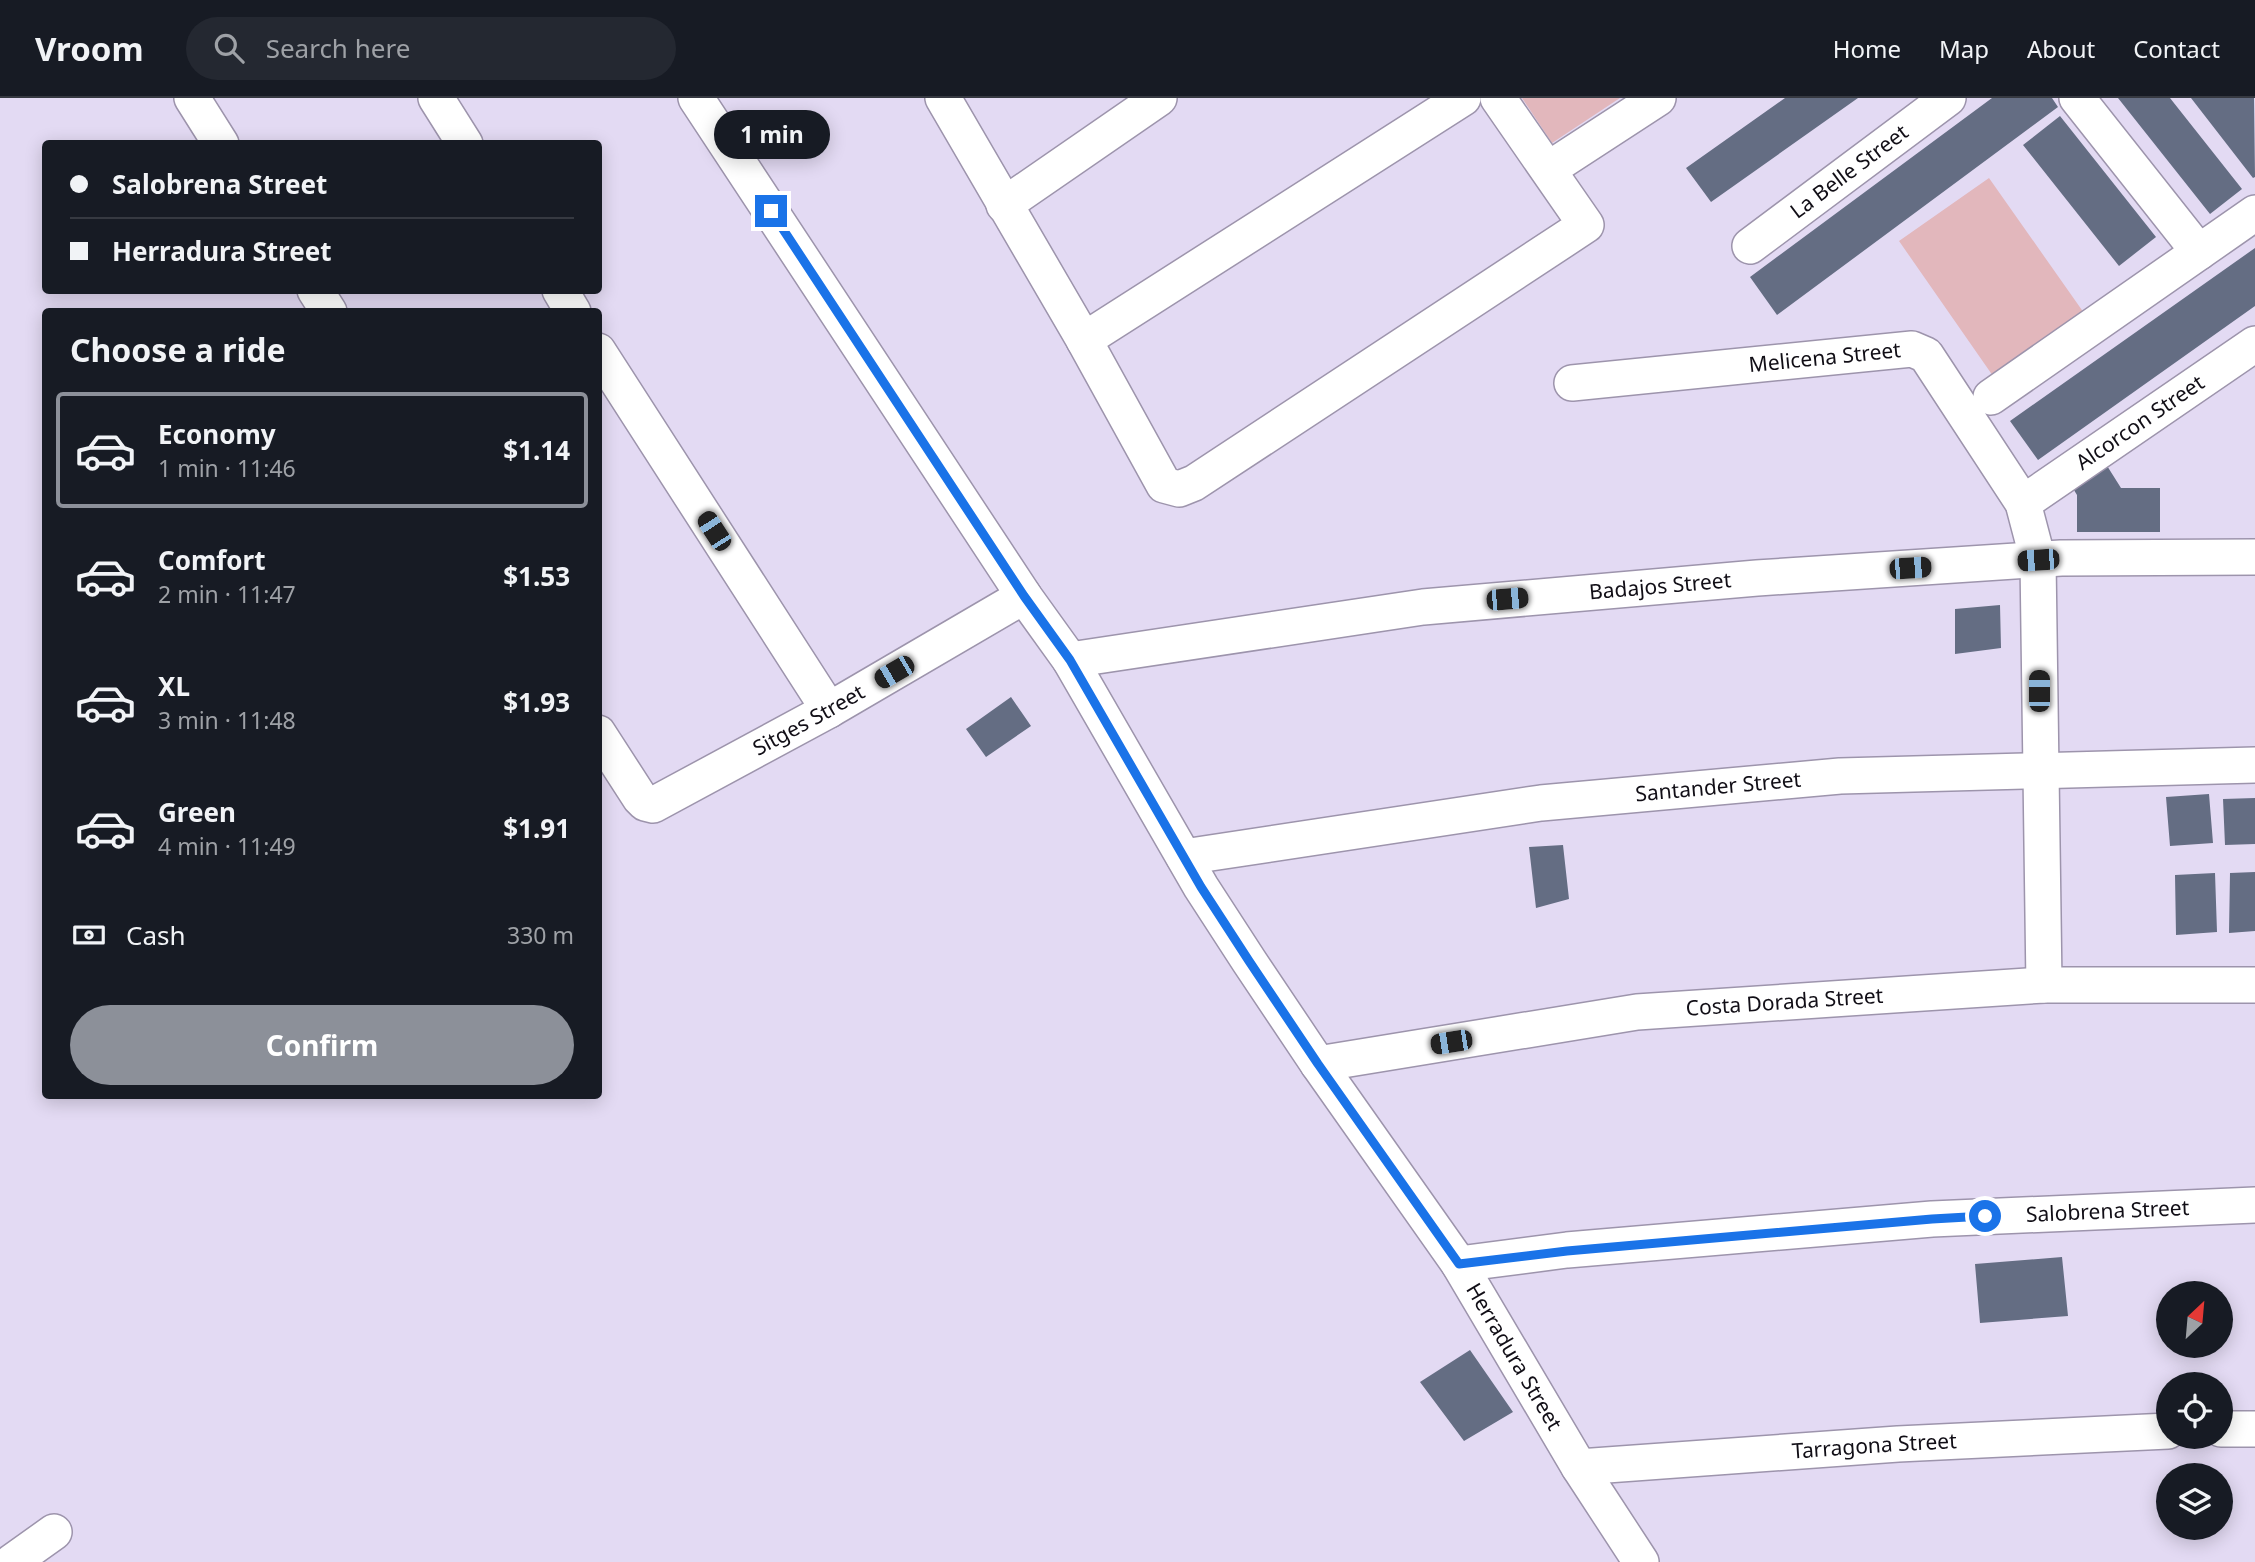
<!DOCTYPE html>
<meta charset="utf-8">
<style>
body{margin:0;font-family:"Noto Sans",sans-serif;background:#242831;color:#f1f3f6;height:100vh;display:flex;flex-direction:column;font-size:26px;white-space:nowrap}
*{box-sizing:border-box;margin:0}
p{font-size:23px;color:#9ea1a6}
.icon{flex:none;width:38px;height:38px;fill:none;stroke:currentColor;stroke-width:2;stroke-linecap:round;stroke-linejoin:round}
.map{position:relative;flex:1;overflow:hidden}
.details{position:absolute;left:42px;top:210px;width:560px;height:791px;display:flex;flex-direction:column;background:#171b24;border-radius:7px;box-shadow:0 4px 18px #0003}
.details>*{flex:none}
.top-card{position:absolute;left:42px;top:42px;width:560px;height:154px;border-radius:7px;box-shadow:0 4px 18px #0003;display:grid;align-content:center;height:154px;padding:0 28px;background:#171b24}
.needle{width:46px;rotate:26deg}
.controls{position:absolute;left:2156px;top:1183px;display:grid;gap:14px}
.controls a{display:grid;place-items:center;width:77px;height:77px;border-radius:50%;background:#171b24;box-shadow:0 4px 18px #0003;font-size:35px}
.end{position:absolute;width:32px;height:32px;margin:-16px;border:9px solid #1a73e8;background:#fff;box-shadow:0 0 0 4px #fff}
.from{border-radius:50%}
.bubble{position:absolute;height:49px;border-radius:24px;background:#171b24;box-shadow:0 4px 18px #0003;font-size:23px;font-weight:700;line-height:49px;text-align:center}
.car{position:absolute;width:21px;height:42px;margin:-21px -10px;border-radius:9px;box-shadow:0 0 5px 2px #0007;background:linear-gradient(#222 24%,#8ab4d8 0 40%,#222 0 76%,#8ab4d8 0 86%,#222 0)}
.top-card b{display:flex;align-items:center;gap:24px;height:66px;font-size:26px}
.top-card b+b{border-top:2px solid #363941}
.top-card i{width:18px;height:18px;background:#f1f3f6}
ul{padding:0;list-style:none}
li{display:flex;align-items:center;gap:21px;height:116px;margin:0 14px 10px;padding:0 14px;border:4px solid transparent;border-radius:7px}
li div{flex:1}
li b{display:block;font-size:26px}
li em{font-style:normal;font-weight:700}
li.current{border-color:#8c9099}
li>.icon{width:63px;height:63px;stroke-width:1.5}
h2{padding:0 28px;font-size:32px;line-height:84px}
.pay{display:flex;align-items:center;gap:18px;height:77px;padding:0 28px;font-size:26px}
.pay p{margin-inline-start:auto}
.primary-button{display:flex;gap:14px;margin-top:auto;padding:14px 28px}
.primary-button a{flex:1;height:80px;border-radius:42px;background:#8c9099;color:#fff;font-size:28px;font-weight:700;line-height:80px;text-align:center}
header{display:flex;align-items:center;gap:42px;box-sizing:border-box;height:98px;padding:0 35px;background:#171b24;border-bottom:2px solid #363941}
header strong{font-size:33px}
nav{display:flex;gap:38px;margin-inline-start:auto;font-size:24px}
.search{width:490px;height:63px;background:#242831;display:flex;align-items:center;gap:18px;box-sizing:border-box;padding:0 24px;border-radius:38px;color:#9ea1a6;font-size:26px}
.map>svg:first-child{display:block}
.green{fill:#e2b7bc}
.building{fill:#646d83}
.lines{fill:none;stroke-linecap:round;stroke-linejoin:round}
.minor-casing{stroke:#9d94ac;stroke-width:38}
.minor{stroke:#fff;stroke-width:35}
.route{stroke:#1a73e8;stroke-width:9}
.labels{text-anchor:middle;stroke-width:5;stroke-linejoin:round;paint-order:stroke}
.street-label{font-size:21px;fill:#110e16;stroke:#efe8fd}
</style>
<header>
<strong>Vroom</strong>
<div class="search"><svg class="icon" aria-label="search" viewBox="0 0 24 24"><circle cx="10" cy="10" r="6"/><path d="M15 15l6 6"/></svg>Search here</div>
<nav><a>Home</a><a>Map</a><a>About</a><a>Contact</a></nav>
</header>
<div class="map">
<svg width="2255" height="1464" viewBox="0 0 2255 1464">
<rect width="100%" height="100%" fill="#e3daf3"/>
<!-- green -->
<path class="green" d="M1522,0H1620L1552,45Z
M1989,80L2084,215L1993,278L1899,143Z"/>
<!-- building -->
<path class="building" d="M1785,0H1858L1711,104L1686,70Z
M1992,0H2052L2058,9L1777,217L1750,179Z
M2118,0H2170L2242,91L2210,116Z
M2191,0H2254L2255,79L2253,80Z
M2060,18L2156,139L2119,168L2023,47Z
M2255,150V208L2038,362L2010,323Z
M2104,363L2121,390H2160V434H2077V397L2069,384Z
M2000,507L2001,550L1955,556V511Z
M1011,599L1031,628L986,659L966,631Z
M2209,696L2213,745L2170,748L2166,699Z
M2255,700V746L2225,747L2223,701Z
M1563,747L1569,801L1536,810L1529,749Z
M2255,774V833L2229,835L2230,775Z
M2215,775L2217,834L2176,837L2175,777Z
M2062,1159L2068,1218L1980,1225L1975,1166Z
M1470,1252L1513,1314L1464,1343L1420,1284Z"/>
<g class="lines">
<defs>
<g id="minor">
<path d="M192,0L221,46"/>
<path d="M436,0L465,46"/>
<path id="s1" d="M696,0L1024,498L1070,562L1201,789L1249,863L1318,966L1459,1166L1579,1369L1641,1464"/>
<path d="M943,0L1084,242L1164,387L1179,391L1194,385L1586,127L1498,0"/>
<path d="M2077,0L2199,154"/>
<path d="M1549,71L1658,0"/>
<path d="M1004,107L1159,0"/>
<path id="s2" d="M1750,148L1948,0"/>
<path d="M315,192L329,214"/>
<path d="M560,192L573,214"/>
<path d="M1084,242L1463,0"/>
<path d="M598,253L829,612"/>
<path id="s3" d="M1572,285L1912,251L1926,257L2023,405L2038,462L2044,887"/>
<path d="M1991,299L2255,115"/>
<path id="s4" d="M2023,405L2255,246"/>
<path id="s5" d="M1070,562L1423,509L1757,480L2061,460L2255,459"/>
<path id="s6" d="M598,635L640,700L645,705L653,707L829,612L1024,498"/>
<path id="s7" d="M1184,759L1541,705L1840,678L2255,667"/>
<path id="s8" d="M1318,966L1637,914L2044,887H2255"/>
<path id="s9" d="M1459,1166L1567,1152L1932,1121L2255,1107"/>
<path d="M2221,1331H2255"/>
<path id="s10" d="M1579,1369L1898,1346L2168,1333"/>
<path d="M12,1464L54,1434"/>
</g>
</defs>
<!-- minor casing -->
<use href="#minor" class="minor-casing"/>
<!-- minor -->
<use href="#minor" class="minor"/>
</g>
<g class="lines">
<!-- route -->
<path class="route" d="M771,113L1024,498L1070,562L1201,789L1249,863L1318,966L1459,1166L1567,1153L1932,1121L1985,1118"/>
</g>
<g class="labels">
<!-- street labels -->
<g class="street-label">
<text dy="7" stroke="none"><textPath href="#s2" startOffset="124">La Belle Street</textPath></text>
<text dy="7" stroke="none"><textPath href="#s3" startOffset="254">Melicena Street</textPath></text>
<text dy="7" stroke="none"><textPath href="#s4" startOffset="142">Alcorcon Street</textPath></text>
<text dy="7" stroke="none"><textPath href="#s5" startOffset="595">Badajos Street</textPath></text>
<text dy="7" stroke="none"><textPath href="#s6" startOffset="270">Sitges Street</textPath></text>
<text dy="7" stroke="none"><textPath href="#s7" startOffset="539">Santander Street</textPath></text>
<text dy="7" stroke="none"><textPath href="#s8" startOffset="471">Costa Dorada Street</textPath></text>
<text dy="7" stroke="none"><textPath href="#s9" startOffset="651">Salobrena Street</textPath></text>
<text dy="7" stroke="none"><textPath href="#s1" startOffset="1502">Herradura Street</textPath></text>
<text dy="7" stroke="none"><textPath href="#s10" startOffset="296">Tarragona Street</textPath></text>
</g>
</g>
</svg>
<div class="controls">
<a><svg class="needle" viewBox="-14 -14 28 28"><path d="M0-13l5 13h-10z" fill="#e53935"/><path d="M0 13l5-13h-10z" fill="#9ea1a6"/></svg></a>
<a><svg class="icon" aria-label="locate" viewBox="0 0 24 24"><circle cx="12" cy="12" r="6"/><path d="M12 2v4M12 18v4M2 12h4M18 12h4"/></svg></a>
<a><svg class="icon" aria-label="layers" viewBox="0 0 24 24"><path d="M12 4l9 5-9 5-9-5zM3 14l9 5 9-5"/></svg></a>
</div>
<i class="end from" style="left:1985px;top:1118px"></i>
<i class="end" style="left:771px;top:113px"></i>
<div class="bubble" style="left:714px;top:12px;width:116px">1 min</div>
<i class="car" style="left:714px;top:433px;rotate:327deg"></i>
<i class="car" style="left:2038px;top:462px;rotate:266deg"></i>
<i class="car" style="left:1910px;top:470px;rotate:86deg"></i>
<i class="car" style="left:1507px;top:501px;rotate:85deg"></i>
<i class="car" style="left:894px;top:574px;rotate:240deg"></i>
<i class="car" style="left:2039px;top:593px;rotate:0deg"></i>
<i class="car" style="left:1451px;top:944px;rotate:261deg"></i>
<div class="top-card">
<b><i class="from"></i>Salobrena Street</b>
<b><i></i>Herradura Street</b>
</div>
<section class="details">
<h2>Choose a ride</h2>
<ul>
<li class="current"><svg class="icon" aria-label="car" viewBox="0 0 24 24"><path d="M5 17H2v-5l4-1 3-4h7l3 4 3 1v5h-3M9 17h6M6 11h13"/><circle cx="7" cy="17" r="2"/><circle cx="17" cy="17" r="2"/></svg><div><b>Economy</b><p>1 min · 11:46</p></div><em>$1.14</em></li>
<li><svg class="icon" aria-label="car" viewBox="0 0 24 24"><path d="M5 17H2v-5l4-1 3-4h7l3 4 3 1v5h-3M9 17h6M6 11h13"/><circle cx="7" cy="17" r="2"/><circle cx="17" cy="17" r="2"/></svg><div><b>Comfort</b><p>2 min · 11:47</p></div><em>$1.53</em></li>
<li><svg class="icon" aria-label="car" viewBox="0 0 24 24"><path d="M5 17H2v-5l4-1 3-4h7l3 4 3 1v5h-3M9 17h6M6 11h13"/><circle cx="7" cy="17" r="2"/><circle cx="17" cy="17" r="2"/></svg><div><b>XL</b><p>3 min · 11:48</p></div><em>$1.93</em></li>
<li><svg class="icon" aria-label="car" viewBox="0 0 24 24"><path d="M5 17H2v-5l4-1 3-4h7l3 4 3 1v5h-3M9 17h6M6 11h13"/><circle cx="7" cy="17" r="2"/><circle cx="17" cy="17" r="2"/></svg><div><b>Green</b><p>4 min · 11:49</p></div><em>$1.91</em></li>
</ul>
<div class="pay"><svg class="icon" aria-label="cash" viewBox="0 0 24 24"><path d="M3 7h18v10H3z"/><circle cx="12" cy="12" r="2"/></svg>Cash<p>330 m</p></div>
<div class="primary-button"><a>Confirm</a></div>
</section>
</div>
